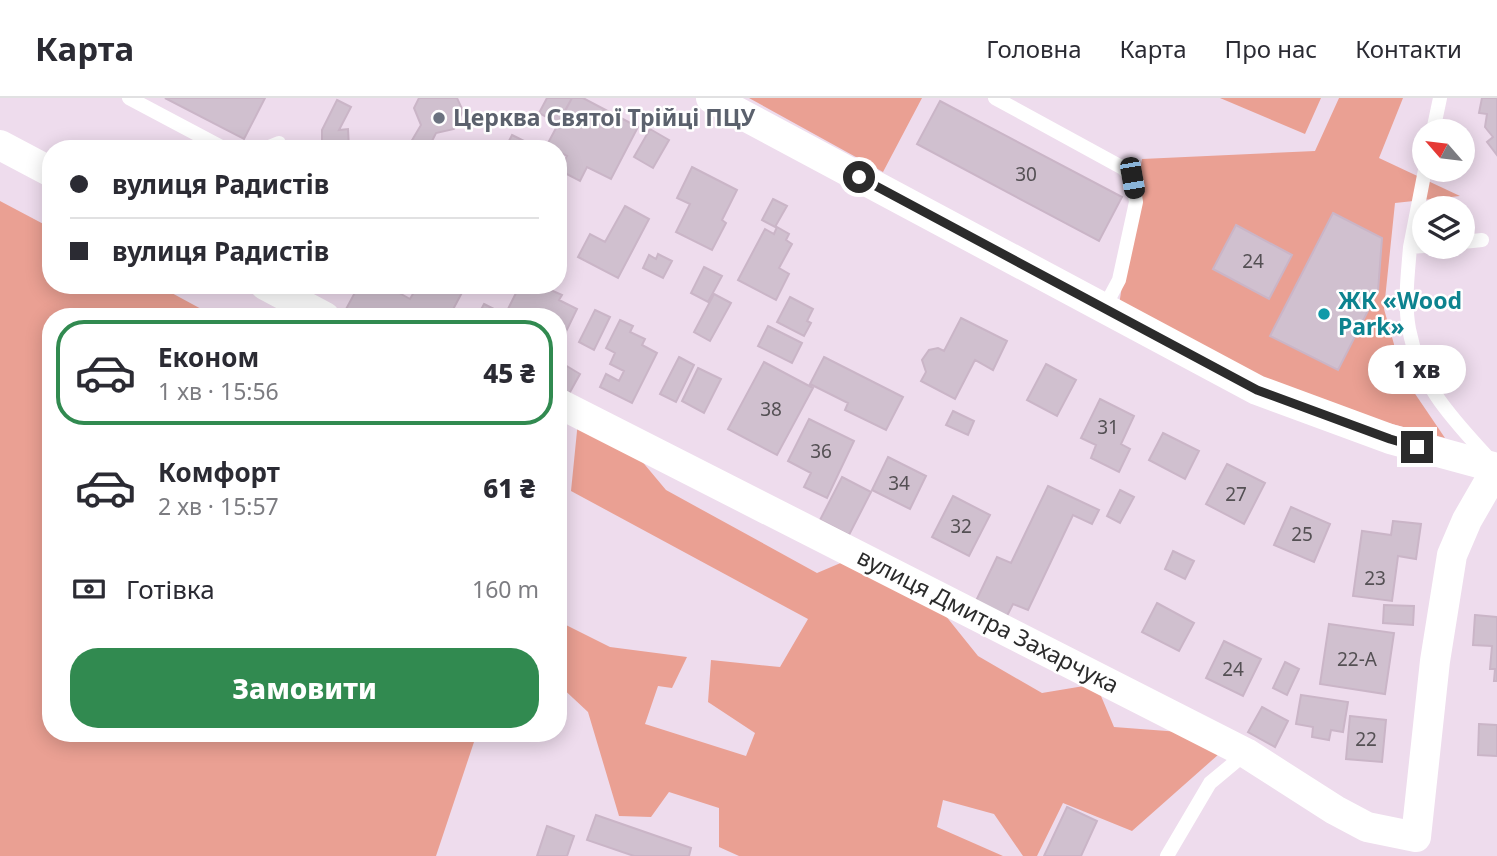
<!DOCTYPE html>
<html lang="uk">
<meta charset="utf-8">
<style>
body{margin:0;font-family:"Noto Sans",sans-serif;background:#f2f2f3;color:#2b2b33;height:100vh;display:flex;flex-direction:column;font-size:26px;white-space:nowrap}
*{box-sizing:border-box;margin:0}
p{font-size:23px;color:#7c7c81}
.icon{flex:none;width:38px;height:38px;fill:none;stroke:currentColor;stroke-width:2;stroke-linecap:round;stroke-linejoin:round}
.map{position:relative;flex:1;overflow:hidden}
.drawer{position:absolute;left:42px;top:210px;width:525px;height:434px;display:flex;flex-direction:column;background:#fff;border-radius:28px;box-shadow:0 4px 18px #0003}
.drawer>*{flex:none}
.top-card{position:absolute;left:42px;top:42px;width:525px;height:154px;border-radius:28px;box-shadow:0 4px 18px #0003;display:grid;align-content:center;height:154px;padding:0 28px;background:#fff}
.needle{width:46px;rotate:298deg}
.tools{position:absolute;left:1412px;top:21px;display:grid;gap:14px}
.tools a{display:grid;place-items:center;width:63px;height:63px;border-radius:50%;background:#fff;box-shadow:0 4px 18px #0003;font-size:35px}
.end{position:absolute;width:32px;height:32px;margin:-16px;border:9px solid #2b2b2b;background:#fff;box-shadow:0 0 0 4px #fff}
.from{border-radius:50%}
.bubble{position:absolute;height:49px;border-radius:24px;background:#fff;box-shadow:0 4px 18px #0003;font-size:23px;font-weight:800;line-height:49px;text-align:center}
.car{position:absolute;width:21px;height:42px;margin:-21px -10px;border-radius:9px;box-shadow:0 0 5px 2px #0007;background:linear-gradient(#222 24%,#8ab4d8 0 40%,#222 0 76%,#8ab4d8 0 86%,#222 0)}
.top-card b{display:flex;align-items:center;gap:24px;height:66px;font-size:26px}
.top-card b+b{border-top:2px solid #e1e1e2}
.top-card i{width:18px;height:18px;background:#2b2b33}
ul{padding:12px 0 0;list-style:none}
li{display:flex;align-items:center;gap:21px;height:105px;margin:0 14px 10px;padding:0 14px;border:4px solid transparent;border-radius:28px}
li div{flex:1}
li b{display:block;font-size:26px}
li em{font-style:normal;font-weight:800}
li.on{border-color:#318a50}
li>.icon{width:63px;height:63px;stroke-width:1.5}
.pay{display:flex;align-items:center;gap:18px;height:77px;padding:0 28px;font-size:26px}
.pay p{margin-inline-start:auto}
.cta{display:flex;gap:14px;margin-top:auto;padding:14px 28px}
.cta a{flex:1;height:80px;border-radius:28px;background:#318a50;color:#fff;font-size:28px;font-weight:800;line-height:80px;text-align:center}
header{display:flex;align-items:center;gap:42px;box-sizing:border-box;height:98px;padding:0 35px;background:#fff;border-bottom:2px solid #e1e1e2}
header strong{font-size:33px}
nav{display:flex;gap:38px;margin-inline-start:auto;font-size:24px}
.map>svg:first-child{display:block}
.green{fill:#eaa093}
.building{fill:#d0c0cf;stroke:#cab5c7;stroke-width:2}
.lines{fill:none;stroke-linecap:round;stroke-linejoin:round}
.lane{stroke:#fff;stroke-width:14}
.street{stroke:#fff;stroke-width:30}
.route{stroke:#2b2b2b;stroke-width:9}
.worship-dot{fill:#6b7280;stroke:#fff;stroke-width:2.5}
.culture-dot{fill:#0f9aa8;stroke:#fff;stroke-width:2.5}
.labels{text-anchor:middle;stroke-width:5;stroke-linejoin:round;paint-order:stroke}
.number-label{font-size:19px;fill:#545054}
.worship-label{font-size:23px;font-weight:bold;fill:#5b616d;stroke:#fff;text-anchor:start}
.culture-label{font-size:23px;font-weight:bold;fill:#0d838f;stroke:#fff;text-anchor:start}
.street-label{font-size:23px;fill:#2b2b2b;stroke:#fff}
</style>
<header>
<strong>Карта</strong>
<nav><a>Головна</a><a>Карта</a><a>Про нас</a><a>Контакти</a></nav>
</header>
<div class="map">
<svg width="1497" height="758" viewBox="0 0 1497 758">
<rect width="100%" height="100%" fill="#eedced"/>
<!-- green -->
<path class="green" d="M749,0H922L883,74Z
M1220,0H1321L1305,36Z
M1339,0H1403L1379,60L1460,98L1395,105L1384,211L1403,278L1445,340L1339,312L1230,267L1119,207L1142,61L1315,53Z
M0,103L51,130V187H157L216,219H51V635H477L436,758H0Z
M578,323L630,349L666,392L817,475L850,461L937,507L978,558L1042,595L1096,586L1114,629L1180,634L1219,656L1132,733L1063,705L1037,758H1023L994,716L943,702L937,729L1003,758H739L719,749V710L669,694L651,719L619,718L588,614L558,586V523L610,549L687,559L672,590L658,588L645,626L746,658L755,635L708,604L711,562L780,569L808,521L571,393Z"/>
<!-- building -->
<path class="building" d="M165,0H265L244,41Z
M419,0H457L463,13L454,31L436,35L428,51L411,44L421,27L414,10Z
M547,0H572L558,25L539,15Z
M572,0H583L638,29L611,81L587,69L580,83L559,72L567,58L558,53V51L547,47Z
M1482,0H1497V57L1487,44L1493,39L1485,29L1487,16L1479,15Z
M337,2L351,9L339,32L348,31L349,51H322V32Z
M940,3L1122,99L1099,143L917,46Z
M650,31L669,42L653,70L634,59Z
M512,37L532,47L530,51H505Z
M692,69L737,92L722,122L726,125L712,152L676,134L690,106L677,100Z
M773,101L787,108L775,129L762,122Z
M625,108L649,121L618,180L578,159L590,136L605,144Z
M1333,115L1382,140L1378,193L1338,272L1270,238Z
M1236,127L1292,157L1269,201L1213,171Z
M777,129L789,136L786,142L792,146L779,170L789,176L776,202L738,182L765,131L774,136Z
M658,156L672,163L663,180L643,170L649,157L656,161Z
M704,169L722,178L708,204L691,195Z
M359,187H385L410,201L418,187H466L449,219H356L345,213Z
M520,187H529L542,194L544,189L562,197L559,202L577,211L562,242L558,240V219H515L506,215Z
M714,196L731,205L710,243L694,234Z
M790,199L813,211L807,223L811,225L804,238L777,224Z
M484,206L508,218V219H477Z
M595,212L610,219L594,252L579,244Z
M961,220L1007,243L993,272L975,262L955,301L921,283L926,274L922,262L929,252L938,250L944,253Z
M620,222L633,228L630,234L645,241L642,247L657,255L632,305L600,289L606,276L619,283L624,273L610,266L615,255L606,250Z
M768,228L802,245L792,265L758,248Z
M679,259L694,267L676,304L660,296Z
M824,259L903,299L886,332L845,312L848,305L810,286Z
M764,264L813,290L777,357L728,331Z
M1046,266L1076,282L1057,318L1027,302Z
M565,267L580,276L569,296L558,290V280Z
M698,270L721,281L704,315L682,303Z
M1100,301L1134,318L1121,346L1130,351L1119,374L1091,360L1096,347L1081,340Z
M953,313L974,323L968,337L946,327Z
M809,321L854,343L827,400L804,389L811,375L788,363Z
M1163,335L1199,353L1185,381L1149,362Z
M888,359L926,378L910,411L872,392Z
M1227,366L1265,385L1244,426L1206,406Z
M842,379L871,394L849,437L820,422Z
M1048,388L1099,412L1092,426L1073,417L1028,512L1013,506L1005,522L974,507L997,459L1011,465Z
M1120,392L1134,399L1120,425L1107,418Z
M953,398L990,417L969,458L932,439Z
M1291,409L1330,426L1314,464L1274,447Z
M1393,423L1421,426L1416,461L1398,458L1392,503L1353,498L1362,433L1391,437Z
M1173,453L1194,463L1185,481L1165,471Z
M1157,505L1194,525L1179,553L1142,534Z
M1384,507L1414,508L1413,527L1383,525Z
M1475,517L1497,519V583H1494L1495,571H1490L1492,548L1473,547Z
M1329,526L1394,535L1385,596L1320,586Z
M1224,543L1261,561L1243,598L1206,580Z
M1285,564L1299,571L1287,597L1273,590Z
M1301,597L1348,604L1343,634L1331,632L1329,642L1312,639L1313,629L1296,626Z
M1262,609L1288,623L1275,649L1248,634Z
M1350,618L1386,622L1382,664L1346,661Z
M1479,626L1497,627V658L1478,657Z
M1067,709L1097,723L1081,758H1044Z
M596,717L691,750L689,758H634L587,742Z
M547,728L574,738L567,758H537Z"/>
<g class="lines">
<!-- lane -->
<path class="lane" d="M129,0L225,51
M995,0L1123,70L1132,80L1136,104L1119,182L1104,210
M1433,33L1440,0
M264,51L279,45
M1463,144L1482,142
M1424,148L1410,149C1408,175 1404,205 1409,231C1420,289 1453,321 1491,363
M1410,149L1425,72
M1167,758L1210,685L1246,655"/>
<!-- street -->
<path class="street" d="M711,0L1257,292L1390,341L1497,370
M0,47L51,74
M265,187L325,219
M558,305L1246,655L1335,712L1367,729L1416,739
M1416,739L1435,563L1452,457L1467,422L1497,370"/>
</g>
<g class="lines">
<!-- route -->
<path class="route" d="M859,79L1257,292L1390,341L1417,349"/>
</g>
<!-- markers -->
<circle class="worship-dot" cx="439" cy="20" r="7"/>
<circle class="culture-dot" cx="1324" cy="216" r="7"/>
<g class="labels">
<!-- number labels -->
<g class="number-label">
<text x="1026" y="83">30</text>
<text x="1253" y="170">24</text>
<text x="771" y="318">38</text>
<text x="1108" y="336">31</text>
<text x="821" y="360">36</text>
<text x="899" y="392">34</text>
<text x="1236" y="403">27</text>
<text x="961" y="435">32</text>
<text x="1302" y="443">25</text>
<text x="1375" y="487">23</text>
<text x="1357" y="568">22-А</text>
<text x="1233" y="578">24</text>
<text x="1366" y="648">22</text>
</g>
<!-- worship labels -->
<g class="worship-label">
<text x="453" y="28">Церква Святої Трійці ПЦУ</text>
</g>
<!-- culture labels -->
<g class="culture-label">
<text x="1338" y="211">ЖК «Wood<tspan x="1338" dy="26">Park»</tspan></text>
</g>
<!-- street labels -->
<g class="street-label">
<text transform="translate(988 523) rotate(27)" y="8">вулиця Дмитра Захарчука</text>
</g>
</g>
</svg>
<div class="tools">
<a><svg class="needle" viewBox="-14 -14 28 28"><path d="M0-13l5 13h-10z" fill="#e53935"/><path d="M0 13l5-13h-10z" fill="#7c7c81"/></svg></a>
<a><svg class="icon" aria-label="layers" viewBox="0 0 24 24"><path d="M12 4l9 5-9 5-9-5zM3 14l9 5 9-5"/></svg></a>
</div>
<i class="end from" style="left:859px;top:79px"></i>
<i class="end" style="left:1417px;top:349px"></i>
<div class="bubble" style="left:1368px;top:247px;width:98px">1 хв</div>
<i class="car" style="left:1132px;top:80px;rotate:170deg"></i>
<div class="top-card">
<b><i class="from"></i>вулиця Радистів</b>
<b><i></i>вулиця Радистів</b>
</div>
<section class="drawer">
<ul>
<li class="on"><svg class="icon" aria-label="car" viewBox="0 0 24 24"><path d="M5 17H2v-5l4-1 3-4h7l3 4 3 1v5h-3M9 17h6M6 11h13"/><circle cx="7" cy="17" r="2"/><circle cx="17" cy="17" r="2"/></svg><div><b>Економ</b><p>1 хв · 15:56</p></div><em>45 ₴</em></li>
<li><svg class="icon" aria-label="car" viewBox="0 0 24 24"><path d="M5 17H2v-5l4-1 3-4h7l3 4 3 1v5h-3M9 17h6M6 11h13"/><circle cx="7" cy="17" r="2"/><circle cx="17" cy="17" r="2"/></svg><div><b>Комфорт</b><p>2 хв · 15:57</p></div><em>61 ₴</em></li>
</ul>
<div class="pay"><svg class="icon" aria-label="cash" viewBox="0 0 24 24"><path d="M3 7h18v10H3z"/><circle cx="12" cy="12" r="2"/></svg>Готівка<p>160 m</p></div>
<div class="cta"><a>Замовити</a></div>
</section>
</div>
